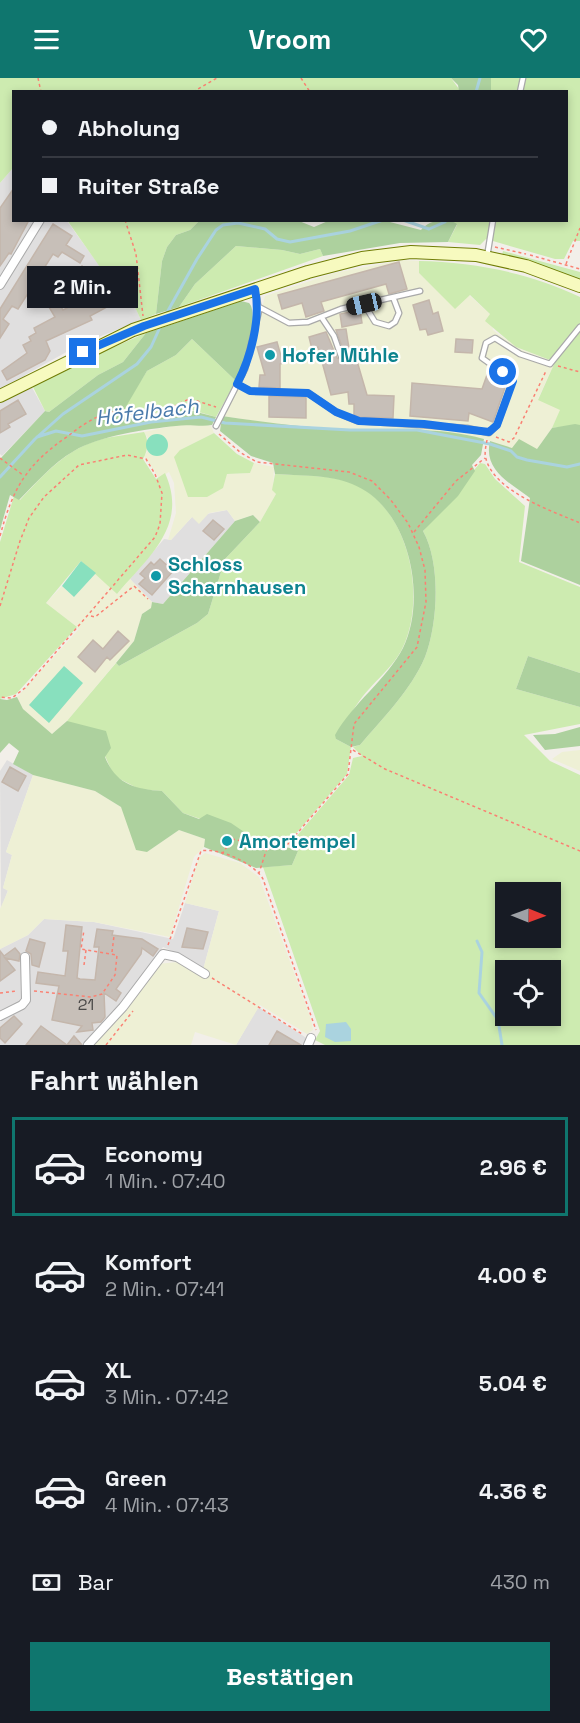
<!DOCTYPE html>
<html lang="de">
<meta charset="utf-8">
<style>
body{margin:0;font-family:"Space Grotesk",sans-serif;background:#20242c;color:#f1f3f6;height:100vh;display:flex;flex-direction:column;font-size:22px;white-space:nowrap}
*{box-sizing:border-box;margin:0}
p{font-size:20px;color:#9ea1a6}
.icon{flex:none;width:33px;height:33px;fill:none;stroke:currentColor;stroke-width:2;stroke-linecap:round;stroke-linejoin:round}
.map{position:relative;height:967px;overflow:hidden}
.details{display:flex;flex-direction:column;background:#171b24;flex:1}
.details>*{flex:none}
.hud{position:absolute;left:12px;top:12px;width:556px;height:132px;border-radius:0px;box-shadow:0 3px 9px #0003;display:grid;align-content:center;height:132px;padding:0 30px;background:#171b24}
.needle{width:39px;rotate:91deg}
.fabs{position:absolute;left:495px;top:804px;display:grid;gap:12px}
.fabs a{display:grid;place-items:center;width:66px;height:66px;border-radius:0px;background:#171b24;box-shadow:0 3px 9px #0003;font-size:30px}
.end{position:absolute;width:27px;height:27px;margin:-14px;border:8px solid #1a73e8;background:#fff;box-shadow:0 0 0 3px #fff}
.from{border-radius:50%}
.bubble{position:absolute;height:42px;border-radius:0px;background:#171b24;box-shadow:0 3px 9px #0003;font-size:20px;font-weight:800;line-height:42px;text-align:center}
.car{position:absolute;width:18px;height:36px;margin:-18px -9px;border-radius:8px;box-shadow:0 0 4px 2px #0007;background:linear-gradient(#222 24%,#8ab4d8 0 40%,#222 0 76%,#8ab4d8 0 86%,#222 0)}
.hud b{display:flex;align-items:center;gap:21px;height:57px;font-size:22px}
.hud b+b{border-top:2px solid #363941}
.hud i{width:15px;height:15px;background:#f1f3f6}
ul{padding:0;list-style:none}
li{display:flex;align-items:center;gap:18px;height:99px;margin:0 12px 9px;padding:0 18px;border:3px solid transparent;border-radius:0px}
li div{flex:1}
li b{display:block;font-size:22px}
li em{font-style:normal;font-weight:800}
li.selected{border-color:#0f766e}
li>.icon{width:54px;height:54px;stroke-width:1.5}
h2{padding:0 30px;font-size:27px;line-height:72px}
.pay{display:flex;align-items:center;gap:15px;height:66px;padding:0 30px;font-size:22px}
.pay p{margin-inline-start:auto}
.action{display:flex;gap:12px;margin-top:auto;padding:12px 30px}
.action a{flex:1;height:69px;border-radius:0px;background:#0f766e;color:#fff;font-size:24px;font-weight:800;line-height:69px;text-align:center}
header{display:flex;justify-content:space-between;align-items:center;height:78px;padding:0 30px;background:#0f766e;color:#fff;font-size:27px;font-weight:800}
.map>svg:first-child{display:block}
.residential{fill:#e0dfdf}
.farmland{fill:#eef0d5}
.grass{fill:#cdebb0;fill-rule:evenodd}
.forest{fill:#add19e}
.pitch{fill:#88e0be}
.water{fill:#aad3df}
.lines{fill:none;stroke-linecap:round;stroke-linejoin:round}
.stream{stroke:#aad3df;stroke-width:3}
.building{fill:#c7bfb8;stroke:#c4b6ab;stroke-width:1.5}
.service-casing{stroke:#a9a9a9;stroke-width:7}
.minor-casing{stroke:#a9a9a9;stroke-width:10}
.secondary-casing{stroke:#707d05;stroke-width:14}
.path{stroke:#fa8072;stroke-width:1.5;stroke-dasharray:3 3;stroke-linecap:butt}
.service{stroke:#fff;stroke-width:4.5}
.minor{stroke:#fff;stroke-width:8}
.secondary{stroke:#f7fabf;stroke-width:12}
.route{stroke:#1a73e8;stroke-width:8}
.culture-dot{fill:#0f9aa8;stroke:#fff;stroke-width:2}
.labels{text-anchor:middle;stroke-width:4.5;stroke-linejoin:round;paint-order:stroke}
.number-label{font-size:16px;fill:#4b4948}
.culture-label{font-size:20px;font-weight:bold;fill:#0d838f;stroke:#fff;text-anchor:start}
.water-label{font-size:21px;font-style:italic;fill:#4a7aab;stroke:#fff}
</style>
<header><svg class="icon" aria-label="menu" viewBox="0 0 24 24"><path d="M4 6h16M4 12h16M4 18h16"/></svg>Vroom<svg class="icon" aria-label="heart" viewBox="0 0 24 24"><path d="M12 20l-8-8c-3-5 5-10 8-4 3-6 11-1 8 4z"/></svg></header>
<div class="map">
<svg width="580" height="967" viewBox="0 0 580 967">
<rect width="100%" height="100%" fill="#f2efe9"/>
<!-- residential -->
<path class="residential" d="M13,90L14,142L67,143L109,201L133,225L141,242L79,267L25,297L45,333L2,378L0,376V105Z
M227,432L235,443L163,526L152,524L130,501L164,461L171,462L192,439Z
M7,682L33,697L6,774L12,777L3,810L8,812L1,831L0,693Z
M185,825L219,833L203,892L177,875L163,869L123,926L86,967H0V871L28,857L44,841L94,844L173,861Z
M258,929L305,959L311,967H236Z"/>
<!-- farmland -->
<path class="farmland" d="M403,182L419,183V195L455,230L469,217L491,237L493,252L498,256L522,272L555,284L538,321L561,332L552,350L537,371L513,370L481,360L415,351H346L270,345L222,338L245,296L265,218L334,195Z
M201,346L211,348L214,355L180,372L227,396L250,395L254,385L274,389L273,412L276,416L260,444L253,437L235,443L227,432L209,435L199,446L192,439L171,462H168L176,435L174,405L169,394L159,400L144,378L148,373V360L144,354L177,347Z
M96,495L117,516L130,501L152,524L151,530L142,536L134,563L67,643L52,656L23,631L17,619L79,551L46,525L62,508L74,519Z
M580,672V693L552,681L562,674Z
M33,697L95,713L121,729L147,774L179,752L205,761L204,769L194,779L170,859L94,844L44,841L28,857L0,871V831L8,813L3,810L12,777L6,774Z
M205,775L240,785L259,799L311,941L313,952L307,956L260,927L236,967L195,954L191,967H94L117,941L157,886L178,884L203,892L219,833L185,825L199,780Z"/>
<!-- grass -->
<path class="grass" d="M0,0H451L459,11V14H14L13,90L0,105Z
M491,0H580V163H573L564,181H555L486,161L480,167L448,164L457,147L451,143L567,142V14L491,13Z
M67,142L199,143L190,152L176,157L167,169L162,183L156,236L141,242L133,225L109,202Z
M236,168L282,172L300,176L320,171L323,178L179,229L195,206Z
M503,173L580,194V202L549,190L502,177Z
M419,183C475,184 529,195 580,219V347L552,350L560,332L538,322L555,284L516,269L485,243L490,236L470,217L455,231L419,195Z
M146,255L123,284L98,297L49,334L45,333L33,309L89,280Z
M192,261L236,303L216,339L175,327C156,338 142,338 121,334L147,293L176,277Z
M144,354C149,362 148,373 143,381L156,401L165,395C189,448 148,479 117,516L81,483L46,525L77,549L16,616L0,621V464L14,418L20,422C41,400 63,374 93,364C109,358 127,357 144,354Z
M214,355L237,376L254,385L250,395L227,396L223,410L207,419H188L174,379L180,372Z
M480,385L485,386L495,401L525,428L519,484L580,509V595L528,578L516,611L580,629V646L524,657L550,683L580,697V967H325L315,962L320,953L263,789L292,787L298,773L289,767L349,697L353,680L362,678L353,669L360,667C383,640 411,612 425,579C438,545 441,485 423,453ZM506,814H550V860H506ZM506,892H550V938H506Z
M275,396C299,398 328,396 352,405C409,428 427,518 403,569C394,589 373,604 360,622C351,634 344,648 336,661L351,669L347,696L287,766L269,767L251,763L250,758L183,735L162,713L139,711L114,698L105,678L67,643L116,585L119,588L197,545L208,536L225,481L260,444L276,416L272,412Z"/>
<!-- forest -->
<path class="forest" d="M451,0H491V13H459L458,7Z
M386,143L421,152C428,142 447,139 457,146L448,164L400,165L323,178L320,171L300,176L282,172L236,168L195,206L179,229L156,236L162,183L167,169L176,157L190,152L199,143H299L314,149L328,143Z
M241,223L249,225C260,235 243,290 236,303L192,261L176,277L147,293L121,337L155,340L177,329L216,339L212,347C202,349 188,346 176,348C147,351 98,358 74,373C53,385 36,405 19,422L10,417L0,452V381L45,333L49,334L98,297L123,284L146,255Z
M222,338C263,344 305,350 346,351C392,353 439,348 484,361L481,377L472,387L475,393L458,418L423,453C441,485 438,545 425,579C411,612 383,640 360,667L351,669L336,661L335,657C353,625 387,601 403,570C428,519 409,428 352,406C328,396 299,398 275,396L273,385L251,378L220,353Z
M575,346L580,347V507L521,483L530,420C510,405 483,392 490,363L512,370L519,361L537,371L552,350Z
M253,437L260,444L225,481L208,536L197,545L119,588L116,585L134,563L142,536L151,530L152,524L163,526L235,443Z
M528,578L580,595V629L516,611Z
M17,619L23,631L52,656L67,643L106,653L111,670L105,679C116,706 134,711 162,713L183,735L199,741L207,736L231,745L250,758L251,765C266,768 287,767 298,773L292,787L256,790L204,769L205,761L179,752L147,774L136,772L121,729L95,713L33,697L13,686L19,673L9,665L0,675V621L7,622Z
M580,649V668L545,672L533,657L555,656Z"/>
<!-- pitch -->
<path class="pitch" d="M146 367a11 11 0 1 1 22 0a11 11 0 1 1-22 0Z
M81,483L96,495L74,519L62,508Z
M64,588L83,605L49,645L29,627Z"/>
<!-- water -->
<path class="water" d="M346,944L351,951V963L335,964L325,959L326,946Z"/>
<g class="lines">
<!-- stream -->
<path class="stream" d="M476,14L480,0
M403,142L429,151L445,144
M165,238L197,181L216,152L223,147L238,145L265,151L277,161L290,164L350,153L383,142
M37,359L56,353L82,358L151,344L201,339L225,345L350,352H417L490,366L511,373L517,379L527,382L567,389L580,386
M0,399L35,361L63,336L137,286L151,269L161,247
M477,863L482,874L479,915L498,942L502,967"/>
</g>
<!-- building -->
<path class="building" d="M14,110V142H29L11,176L9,175L0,188V130Z
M53,146L72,158L66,167L84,178L80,185L62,174L58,179L53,176L18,231L12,228L3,241L9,246L0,260V231Z
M399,184L407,211L389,216L386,206L321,224L324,233L306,239L302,225L282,231L278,217Z
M82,188L94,204L88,208L96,222L104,217L109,228L90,238L92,242L46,263L50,273L45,282L7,302L2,293L27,275L23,267L31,263L29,259L36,255L34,250L55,239L49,229L58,224L63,232L83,222L66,199Z
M429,222L433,236L438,234L443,253L428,257L426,251L420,252L413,227Z
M360,232L362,245L342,249L340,236Z
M346,251L350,277L355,276L367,317L394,318L393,340L358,339L354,337V326H349L348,314L331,317L318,269L312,271L309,259L326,254L337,280L342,282L345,277L336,252Z
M456,261L473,262L472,275L455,274Z
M277,264L283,285L280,286V310L259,309L260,297H265L257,269Z
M487,297L507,304L493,344L469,335L468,343L410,338L412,305L482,311Z
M269,318L306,319V340L269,339Z
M18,322L26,336L8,346L10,349L0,355V333Z
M213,442L224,451L214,462L203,453Z
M160,481L173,493L152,517L139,506L145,500L140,496L151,484L154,487Z
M118,553L129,563L110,582L107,579L95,594L78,579L93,562L103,571Z
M10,689L26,698L18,713L2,704Z
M66,847L82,849L77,900L80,901L95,902L99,869H94L97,851L113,853L112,857L142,861L158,871L153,878L142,870L141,876L116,911L121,915L116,923L104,915L105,939L101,944L92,945L93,952L77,954L82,948L52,942L59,908L36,905L38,894L65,898L68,873H63Z
M187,850L208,854L203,871L182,869Z
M30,861L45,865L39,889L32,887L31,876L26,873Z
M15,870L20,876L19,883L5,880L15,892L0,903V873L4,878Z
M14,938L22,946L5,965L0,960V950Z
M41,948L67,967L74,958L82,967H26Z
M277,953L301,967H269Z"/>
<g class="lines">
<defs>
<path id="service" d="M520,14L523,0
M487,179L493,142
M364,226L375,244L389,248L395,244L399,235L393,219
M259,229L289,245L308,244L341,231L420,213
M322,240L334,258L341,278
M237,306L250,313L308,315L336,334L357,343L467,350L489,355L497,347L513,302L482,280L486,265L495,260L520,276L550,286L580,249
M216,348L245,291L259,233L256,214"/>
<path id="minor" d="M0,207L40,142
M0,938L22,927L26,922L25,879
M88,967L123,929L163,876L177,879L205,896
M308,967L311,960"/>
<path id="secondary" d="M0,318L133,252L308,194L362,180L411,174L476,177L526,188L580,208"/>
</defs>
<!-- service casing -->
<use href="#service" class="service-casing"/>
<!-- minor casing -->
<use href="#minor" class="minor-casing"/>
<!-- secondary casing -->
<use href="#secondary" class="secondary-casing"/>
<!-- path -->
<path class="path" d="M38,0L41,14
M301,0L310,14
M193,14L217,0
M125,142L136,176L143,238
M495,169L526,176
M530,177L580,191
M566,186L580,150
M558,288L580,294
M219,356L241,375L257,384L349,394L372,403L390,421L408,445L419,469L425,492L426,524L417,569L354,646L348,696L288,766L267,770L259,795
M496,359L509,364L514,360L546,293
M487,362C486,368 484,375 486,381C495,414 552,433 580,445
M0,380L23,397
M414,454L456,403L485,380
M0,458C13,410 26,387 68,358C80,349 93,339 108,335C122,331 138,341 154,338C168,336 177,324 191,321L216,329
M0,528L20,463L29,440L44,419L79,387L127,377L146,381L155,396L162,415L160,446L155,459L25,610L12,620L0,619
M91,538L95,539L134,508L148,521
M353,672L385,691L580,773
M222,776L232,761L268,768
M168,867L201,773C218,769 254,785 263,801L316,952
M112,874L114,858
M84,887L86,872
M212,900L302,956
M34,913L91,919L102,916L115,897L117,877L81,871L84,852
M0,915L17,913
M106,967L133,933"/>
<!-- service -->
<use href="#service" class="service"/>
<!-- minor -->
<use href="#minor" class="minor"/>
<!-- secondary -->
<use href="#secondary" class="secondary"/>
</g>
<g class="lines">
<!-- route -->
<path class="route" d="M83,274L144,248L255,211C261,241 251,279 237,306L250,313L308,315L336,334L359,343L424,346L489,354L497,347L513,303L503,294"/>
</g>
<!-- markers -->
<g class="culture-dot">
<circle cx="270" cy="277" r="6"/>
<circle cx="156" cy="498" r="6"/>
<circle cx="227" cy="763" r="6"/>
</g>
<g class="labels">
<!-- number labels -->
<g class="number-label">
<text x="86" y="932">21</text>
</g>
<!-- culture labels -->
<g class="culture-label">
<text x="282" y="284">Hofer Mühle</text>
<text x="168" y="493">Schloss<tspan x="168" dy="23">Scharnhausen</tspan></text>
<text x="239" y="770">Amortempel</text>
</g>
<!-- water labels -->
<g class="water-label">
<text transform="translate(147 334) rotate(-7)" y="7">Höfelbach</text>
</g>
</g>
</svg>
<div class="fabs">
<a><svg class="needle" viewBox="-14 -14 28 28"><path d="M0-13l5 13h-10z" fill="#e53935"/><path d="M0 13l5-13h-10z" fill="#9ea1a6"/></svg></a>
<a><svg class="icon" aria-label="locate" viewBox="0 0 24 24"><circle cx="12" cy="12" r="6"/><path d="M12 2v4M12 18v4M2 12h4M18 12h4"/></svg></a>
</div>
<i class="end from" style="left:503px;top:294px"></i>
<i class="end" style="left:83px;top:274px"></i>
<div class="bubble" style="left:27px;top:188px;width:111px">2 Min.</div>
<i class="car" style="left:364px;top:226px;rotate:257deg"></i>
<div class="hud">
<b><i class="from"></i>Abholung</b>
<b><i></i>Ruiter Straße</b>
</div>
</div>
<section class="details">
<h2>Fahrt wählen</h2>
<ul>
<li class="selected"><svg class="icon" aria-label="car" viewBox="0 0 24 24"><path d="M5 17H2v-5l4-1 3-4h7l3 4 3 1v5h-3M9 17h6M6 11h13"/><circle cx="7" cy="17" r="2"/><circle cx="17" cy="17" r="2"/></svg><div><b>Economy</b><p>1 Min. · 07:40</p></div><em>2.96 €</em></li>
<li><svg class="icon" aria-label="car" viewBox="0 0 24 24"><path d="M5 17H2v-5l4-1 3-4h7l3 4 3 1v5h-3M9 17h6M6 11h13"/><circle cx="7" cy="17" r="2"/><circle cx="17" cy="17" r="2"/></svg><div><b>Komfort</b><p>2 Min. · 07:41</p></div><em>4.00 €</em></li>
<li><svg class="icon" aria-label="car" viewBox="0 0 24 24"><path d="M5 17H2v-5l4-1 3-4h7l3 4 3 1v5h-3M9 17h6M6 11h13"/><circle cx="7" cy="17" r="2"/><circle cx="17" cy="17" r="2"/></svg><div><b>XL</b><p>3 Min. · 07:42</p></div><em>5.04 €</em></li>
<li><svg class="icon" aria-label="car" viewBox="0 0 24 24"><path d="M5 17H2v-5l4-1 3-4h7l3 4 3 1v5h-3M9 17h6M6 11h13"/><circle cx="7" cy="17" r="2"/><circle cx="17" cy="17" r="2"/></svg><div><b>Green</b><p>4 Min. · 07:43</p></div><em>4.36 €</em></li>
</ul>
<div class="pay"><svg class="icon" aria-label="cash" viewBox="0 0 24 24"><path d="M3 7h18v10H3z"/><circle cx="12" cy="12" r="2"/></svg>Bar<p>430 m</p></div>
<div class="action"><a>Bestätigen</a></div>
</section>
